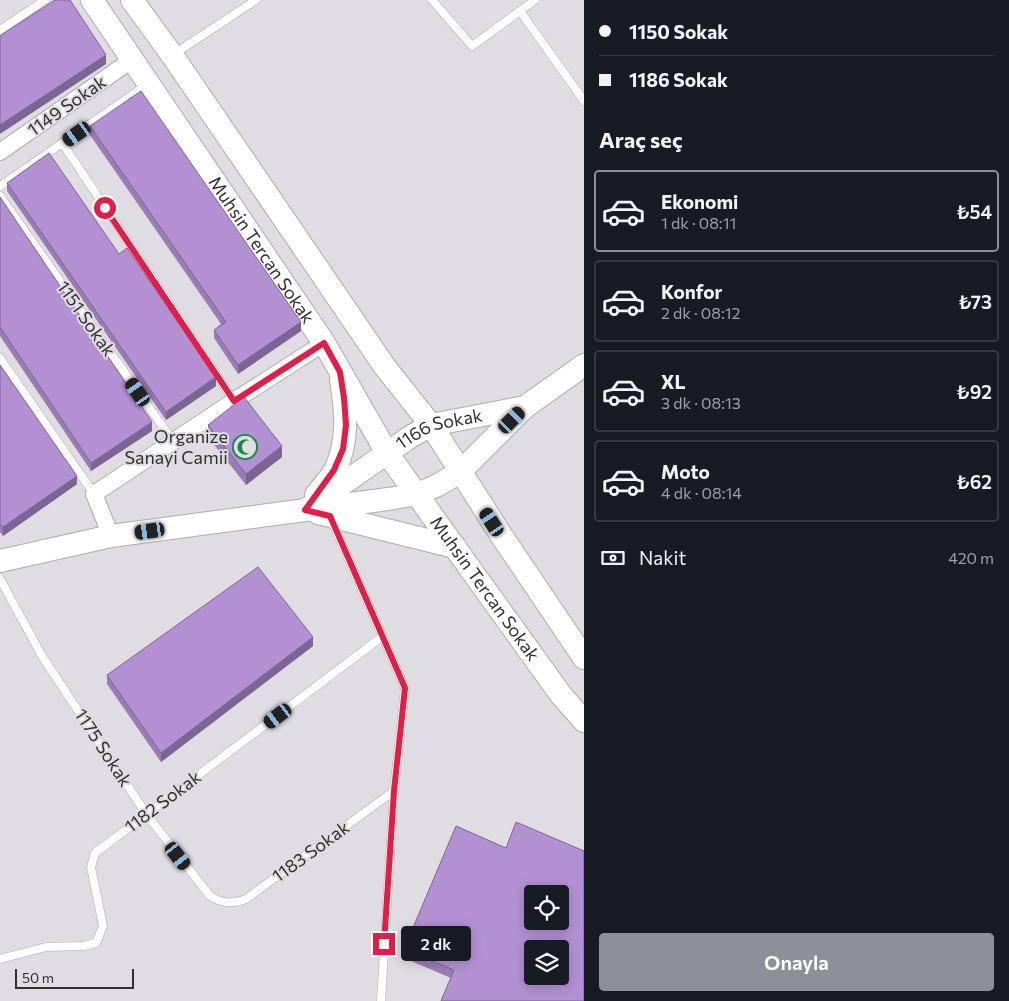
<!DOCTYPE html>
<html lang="tr">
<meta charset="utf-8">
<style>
body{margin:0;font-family:Commissioner,sans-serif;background:#242831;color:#f1f3f6;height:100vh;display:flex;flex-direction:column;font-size:19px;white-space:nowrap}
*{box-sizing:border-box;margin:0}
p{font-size:16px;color:#9ea1a6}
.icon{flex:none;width:28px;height:28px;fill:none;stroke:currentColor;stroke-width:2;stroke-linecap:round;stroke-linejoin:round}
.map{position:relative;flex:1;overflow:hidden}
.details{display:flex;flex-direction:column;background:#171b24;width:425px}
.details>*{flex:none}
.top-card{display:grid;align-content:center;height:110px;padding:0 15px;background:#171b24}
.tools{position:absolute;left:524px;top:885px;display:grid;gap:10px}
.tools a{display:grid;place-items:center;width:45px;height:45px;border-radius:5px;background:#171b24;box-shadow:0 2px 12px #0003;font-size:25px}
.scale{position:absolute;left:15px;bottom:12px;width:119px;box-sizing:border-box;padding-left:5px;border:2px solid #313031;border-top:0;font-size:14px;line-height:18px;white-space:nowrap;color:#313031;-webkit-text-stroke:4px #dfdde1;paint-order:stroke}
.end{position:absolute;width:22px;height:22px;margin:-11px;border:6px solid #e11d48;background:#fff;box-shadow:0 0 0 2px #fff}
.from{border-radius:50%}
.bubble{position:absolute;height:35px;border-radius:5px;background:#171b24;box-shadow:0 2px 12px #0003;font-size:16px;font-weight:600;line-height:35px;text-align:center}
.car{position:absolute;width:15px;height:30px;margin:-15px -8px;border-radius:6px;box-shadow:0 0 4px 1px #0007;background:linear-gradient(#222 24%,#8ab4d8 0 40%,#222 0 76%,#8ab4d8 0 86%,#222 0)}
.top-card b{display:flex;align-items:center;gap:18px;height:48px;font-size:19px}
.top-card b+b{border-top:1px solid #363941}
.top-card i{width:12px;height:12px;background:#f1f3f6}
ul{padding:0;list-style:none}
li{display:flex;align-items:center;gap:15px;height:82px;margin:0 10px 8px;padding:0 5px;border:2px solid #363941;border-radius:5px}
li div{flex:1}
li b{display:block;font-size:19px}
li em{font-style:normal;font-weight:600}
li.current{border-color:#8c9099}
li>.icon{width:45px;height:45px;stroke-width:1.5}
h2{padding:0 15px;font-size:22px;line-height:60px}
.pay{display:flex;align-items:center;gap:12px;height:55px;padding:0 15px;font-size:19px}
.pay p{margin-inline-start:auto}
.primary-button{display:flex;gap:10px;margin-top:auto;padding:10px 15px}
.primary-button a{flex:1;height:58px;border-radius:5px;background:#8c9099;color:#fff;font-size:20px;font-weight:600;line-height:58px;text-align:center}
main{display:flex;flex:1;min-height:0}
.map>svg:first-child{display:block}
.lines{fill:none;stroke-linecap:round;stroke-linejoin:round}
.lane-casing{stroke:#adacaf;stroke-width:9}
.street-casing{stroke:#adacaf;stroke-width:18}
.secondary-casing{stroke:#adacaf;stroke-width:24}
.lane{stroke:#fff;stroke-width:8}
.street{stroke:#fff;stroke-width:16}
.secondary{stroke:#fff;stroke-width:22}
.wall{fill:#9a7cb5}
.shaded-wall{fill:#7d6593}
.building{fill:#b390d2;stroke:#7d6593;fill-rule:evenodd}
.route{stroke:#e11d48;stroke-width:6}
.labels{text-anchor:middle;stroke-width:4;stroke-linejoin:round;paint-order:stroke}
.street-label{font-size:18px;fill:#313031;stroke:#dfdde1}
.poi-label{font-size:18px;fill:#313031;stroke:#dfdde1;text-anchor:end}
</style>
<main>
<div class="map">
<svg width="584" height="1001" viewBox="0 0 584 1001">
<rect width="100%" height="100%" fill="#dfdde1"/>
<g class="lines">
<defs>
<path id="lane" d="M432,0L472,46L535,0
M520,11L584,101
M0,30L45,0
M174,54L256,0
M63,144L234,401
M0,186L148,84
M0,196L173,441
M0,358L94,494
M332,521L405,688L394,791L381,1001
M0,579L42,656L147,815L210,896C222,904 233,904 246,899L394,791
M0,959L46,947L84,946L96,943L103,926L91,867L95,853L383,636"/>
<path id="street" d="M0,152L133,59
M111,536L94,494L234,401L324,343"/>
<g id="secondary">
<path id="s1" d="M92,0L324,343L387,453L561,695L584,721"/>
<path d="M132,0L172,55L385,367L431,425L503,538L584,658"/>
<path d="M316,495C322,487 330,479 335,470C349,442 346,410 341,380"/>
<path id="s2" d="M308,508L410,437L431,425L525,407"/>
<path d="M318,513L455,547"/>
<path d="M0,561L111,536L388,499L418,494L438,485L460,472L525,407L584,365"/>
</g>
</defs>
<!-- lane casing -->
<use href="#lane" class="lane-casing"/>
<!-- street casing -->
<use href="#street" class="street-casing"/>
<!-- secondary casing -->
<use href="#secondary" class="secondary-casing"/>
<!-- lane -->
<use href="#lane" class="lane"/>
<!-- street -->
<use href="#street" class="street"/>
<!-- secondary -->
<use href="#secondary" class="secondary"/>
</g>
<!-- wall -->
<path class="wall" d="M90,126L301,331L238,374L214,338V330L221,324L90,135Z
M7,183L119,254L216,386L166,420L7,191Z
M0,197L152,431L91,471L0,336Z
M0,365L77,484L3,536L0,532Z
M208,425L282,457L246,485L208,437Z
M313,646L161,762L107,684V675Z
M506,848L451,978L404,958V949Z"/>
<!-- shaded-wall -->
<path class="shaded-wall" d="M106,55V64L0,134V125Z
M301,322V331L238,374V365Z
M216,377V386L166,420V412Z
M152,422V431L91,471V463Z
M282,446V457L246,485V474Z
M77,476V484L3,536V527Z
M313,637V646L161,762V753Z"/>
<!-- building -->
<path class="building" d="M55,0H70L106,55L0,125V36Z
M141,91L301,322L238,365L214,330L226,322L90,126Z
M49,153L119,254L127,248L216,377L166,412L7,183Z
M0,197L152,422L91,463L0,327Z
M0,365L77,476L3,527L0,524Z
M244,397L282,446L246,474L208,425Z
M258,567L313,637L161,753L107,675Z
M516,822L584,851V850V1001H441L454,970L404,949L456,826L506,848ZM532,894H560V921H532ZM532,949H560V976H532Z"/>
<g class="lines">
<!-- route -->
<path class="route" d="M105,208L234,401L324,343L340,372L344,398L346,425L343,449L334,470L305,510L330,516L405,688L394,791L384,944"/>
</g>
<!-- icons -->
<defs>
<symbol id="mosque-ring" viewBox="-11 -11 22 22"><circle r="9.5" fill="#dfdde1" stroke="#138c47" stroke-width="1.5"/><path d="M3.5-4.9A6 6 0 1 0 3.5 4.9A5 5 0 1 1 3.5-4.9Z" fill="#138c47"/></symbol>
</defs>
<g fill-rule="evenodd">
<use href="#mosque-ring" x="231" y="433" width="28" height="28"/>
</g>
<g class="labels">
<!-- street labels -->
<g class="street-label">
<text transform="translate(67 106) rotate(-35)" y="6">1149 Sokak</text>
<text dy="6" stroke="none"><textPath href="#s1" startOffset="302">Muhsin Tercan Sokak</textPath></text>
<text transform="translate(86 319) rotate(55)" y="6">1151 Sokak</text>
<text dy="6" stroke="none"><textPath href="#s2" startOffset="155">1166 Sokak</textPath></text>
<text dy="6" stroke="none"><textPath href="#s1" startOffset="708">Muhsin Tercan Sokak</textPath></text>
<text transform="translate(103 748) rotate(57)" y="6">1175 Sokak</text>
<text transform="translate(163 802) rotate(-37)" y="6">1182 Sokak</text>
<text transform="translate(311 852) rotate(-36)" y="6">1183 Sokak</text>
</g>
<!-- poi labels -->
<g class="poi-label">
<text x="228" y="443">Organize<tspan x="228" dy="21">Sanayi Camii</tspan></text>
</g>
</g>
</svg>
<div class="tools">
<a><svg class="icon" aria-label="locate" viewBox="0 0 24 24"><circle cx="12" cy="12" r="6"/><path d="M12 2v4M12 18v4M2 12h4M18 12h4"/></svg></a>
<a><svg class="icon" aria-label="layers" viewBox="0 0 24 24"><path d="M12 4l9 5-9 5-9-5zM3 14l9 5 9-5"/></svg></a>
</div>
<div class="scale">50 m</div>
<i class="end from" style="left:105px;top:208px"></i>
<i class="end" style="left:384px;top:944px"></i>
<div class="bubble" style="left:401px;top:926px;width:70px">2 dk</div>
<i class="car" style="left:77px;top:134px;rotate:235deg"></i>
<i class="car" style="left:138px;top:392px;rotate:325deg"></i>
<i class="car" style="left:512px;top:420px;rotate:45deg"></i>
<i class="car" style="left:492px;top:522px;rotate:327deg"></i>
<i class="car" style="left:150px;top:531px;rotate:262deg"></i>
<i class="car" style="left:278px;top:716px;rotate:233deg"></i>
<i class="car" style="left:178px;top:856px;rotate:142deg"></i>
</div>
<section class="details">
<div class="top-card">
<b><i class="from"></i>1150 Sokak</b>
<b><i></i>1186 Sokak</b>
</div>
<h2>Araç seç</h2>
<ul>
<li class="current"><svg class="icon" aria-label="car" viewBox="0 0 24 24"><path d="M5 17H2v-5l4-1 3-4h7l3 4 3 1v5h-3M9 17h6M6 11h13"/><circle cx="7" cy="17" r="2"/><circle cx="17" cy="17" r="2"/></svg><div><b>Ekonomi</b><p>1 dk · 08:11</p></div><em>₺54</em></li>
<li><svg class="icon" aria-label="car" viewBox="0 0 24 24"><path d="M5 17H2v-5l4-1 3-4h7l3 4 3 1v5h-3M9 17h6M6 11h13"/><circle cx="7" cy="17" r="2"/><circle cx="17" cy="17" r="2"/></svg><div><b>Konfor</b><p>2 dk · 08:12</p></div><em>₺73</em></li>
<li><svg class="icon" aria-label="car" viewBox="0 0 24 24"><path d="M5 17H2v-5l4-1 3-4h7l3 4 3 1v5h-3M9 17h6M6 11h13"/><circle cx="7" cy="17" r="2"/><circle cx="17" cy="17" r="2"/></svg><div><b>XL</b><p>3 dk · 08:13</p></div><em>₺92</em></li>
<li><svg class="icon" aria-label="car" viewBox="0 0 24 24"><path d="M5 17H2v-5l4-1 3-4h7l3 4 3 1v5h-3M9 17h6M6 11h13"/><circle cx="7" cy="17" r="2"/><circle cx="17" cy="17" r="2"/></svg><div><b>Moto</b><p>4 dk · 08:14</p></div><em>₺62</em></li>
</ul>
<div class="pay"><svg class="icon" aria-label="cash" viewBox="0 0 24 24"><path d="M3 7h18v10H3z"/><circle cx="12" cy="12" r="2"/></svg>Nakit<p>420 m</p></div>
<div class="primary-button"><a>Onayla</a></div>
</section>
</main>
